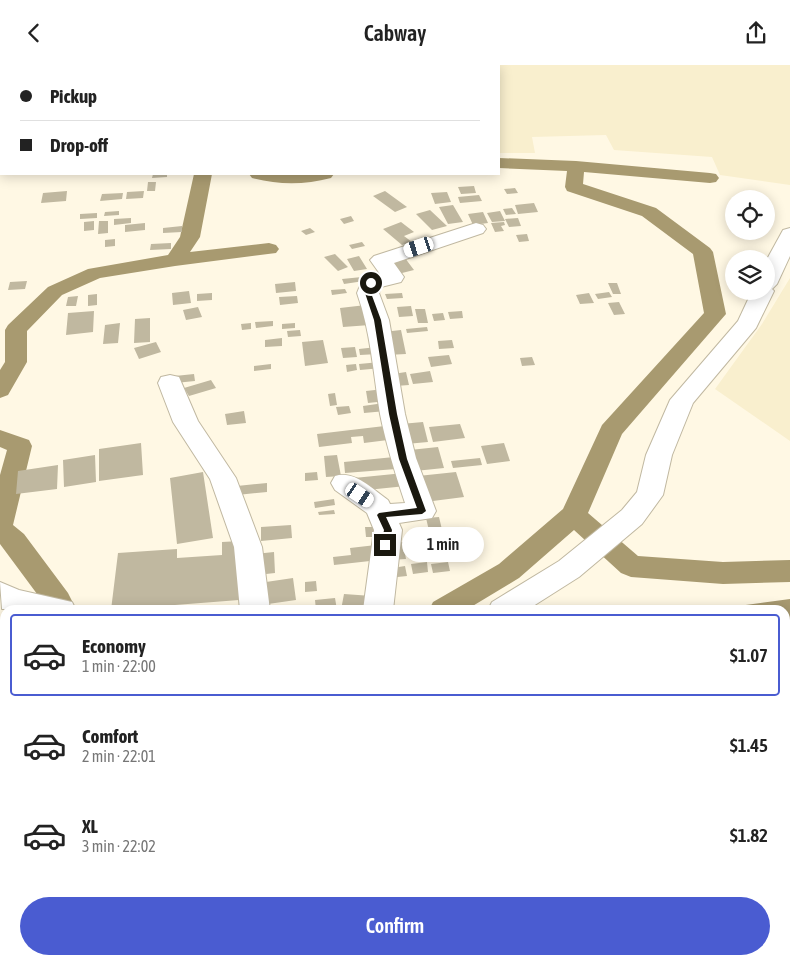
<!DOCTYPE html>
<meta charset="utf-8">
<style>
body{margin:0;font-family:"Asap Condensed",sans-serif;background:#f2f2f2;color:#222;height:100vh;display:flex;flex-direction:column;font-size:19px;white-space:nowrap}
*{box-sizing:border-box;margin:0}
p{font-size:16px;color:#767676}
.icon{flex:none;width:28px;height:28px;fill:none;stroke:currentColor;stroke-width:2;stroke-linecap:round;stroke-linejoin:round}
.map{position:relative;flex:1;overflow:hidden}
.side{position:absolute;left:0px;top:540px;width:790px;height:360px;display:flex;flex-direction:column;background:#fff;border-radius:15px 15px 0 0;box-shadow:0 2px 12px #0003}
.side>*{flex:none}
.guide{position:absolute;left:0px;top:0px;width:500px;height:110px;box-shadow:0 2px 12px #0003;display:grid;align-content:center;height:110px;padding:0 20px;background:#fff}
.fabs{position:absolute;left:725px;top:125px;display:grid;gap:10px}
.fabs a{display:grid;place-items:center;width:50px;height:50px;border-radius:50%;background:#fff;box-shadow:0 2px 12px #0003;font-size:25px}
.end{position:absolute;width:22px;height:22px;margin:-11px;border:6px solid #1a180f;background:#fff;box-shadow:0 0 0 2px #fff}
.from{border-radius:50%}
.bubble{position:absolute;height:35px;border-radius:18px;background:#fff;box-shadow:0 2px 12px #0003;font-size:16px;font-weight:600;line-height:35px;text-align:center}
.car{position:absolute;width:15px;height:30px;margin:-15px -8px;border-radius:6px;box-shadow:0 0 4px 1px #0007;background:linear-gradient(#fff 24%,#345 0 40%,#fff 0 76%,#345 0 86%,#fff 0)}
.guide b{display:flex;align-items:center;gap:18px;height:48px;font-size:19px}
.guide b+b{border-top:1px solid #e0e0e0}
.guide i{width:12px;height:12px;background:#222}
ul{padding:9px 0 0;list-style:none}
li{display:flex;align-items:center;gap:15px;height:82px;margin:0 10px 8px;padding:0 10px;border:2px solid transparent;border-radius:5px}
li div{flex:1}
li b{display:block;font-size:19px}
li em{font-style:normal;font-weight:600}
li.selected{border-color:#4a5cd1}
li>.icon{width:45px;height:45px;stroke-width:1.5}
.cta{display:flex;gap:10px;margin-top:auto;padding:10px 20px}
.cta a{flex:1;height:58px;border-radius:30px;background:#4a5cd1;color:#fff;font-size:20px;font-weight:600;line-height:58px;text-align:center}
header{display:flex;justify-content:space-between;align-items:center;height:65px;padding:0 20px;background:#fff;font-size:22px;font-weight:600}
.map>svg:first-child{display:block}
.built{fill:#f9efce}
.water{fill:#a89a70}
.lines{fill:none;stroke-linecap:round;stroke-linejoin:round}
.canal{fill:#a89a70;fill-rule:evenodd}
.building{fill:#c0b8a0}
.service-casing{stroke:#c0b8a1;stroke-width:3}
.minor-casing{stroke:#c0b8a1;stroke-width:2}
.service{fill:#fff;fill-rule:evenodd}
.minor{fill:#fff;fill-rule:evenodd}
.route{fill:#1a180f}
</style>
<header><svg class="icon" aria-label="back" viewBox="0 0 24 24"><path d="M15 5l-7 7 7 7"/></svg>Cabway<svg class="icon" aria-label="share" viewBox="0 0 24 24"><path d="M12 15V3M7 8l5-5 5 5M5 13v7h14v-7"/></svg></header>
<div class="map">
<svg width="790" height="900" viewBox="0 0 790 900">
<rect width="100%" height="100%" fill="#fff8e4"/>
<!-- built -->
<path class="built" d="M273,0H790V120L720,110L712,92L614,85L606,70L532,72L535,88H499V1Z
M790,213V376L715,324L762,259Z"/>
<!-- water -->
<path class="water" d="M790,534V653L785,652V545H726L731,542Z"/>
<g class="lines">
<!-- canal -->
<path class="canal" d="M499,93L576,96L710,108L716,109L719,113L716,117L710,118L584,107L583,119L656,143L710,183L713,187L726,249L622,369L588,448L638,491L723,497L790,495V517L723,519L631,512L621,508L574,465L519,513L466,545H429L433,537L499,499L563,444L602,360L704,248L693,189L642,151L567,126L565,122L567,106L499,103Z
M194,109H212L200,172L190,187L269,178L276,180L279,184L276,188L175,201L100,213L62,230L27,266V297L8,330L0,333V305L5,297V265L8,260L48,222L88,204L168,190L180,172Z
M249,109H334L331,113C304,120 279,120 252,113Z
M0,365L29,375L32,381L13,460L24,469L68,528L72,536L68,545H40L43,537L0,479V410L7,385L0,382Z
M5,659V696L0,698V661Z"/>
</g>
<!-- building -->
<path class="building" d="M153,109H167V112L152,113Z
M148,117H156L155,126H147Z
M474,121L476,128L461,129L458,122Z
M515,123L518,128L507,129L504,124Z
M67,126L66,136L41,138L43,128Z
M144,126L143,133L126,134L127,127Z
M385,126L407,142L395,147L373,131Z
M447,127L451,137L435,139L431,128Z
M123,128L122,134L100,136L102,129Z
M479,130L482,136L460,138L458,132Z
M534,138L538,147L518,149L515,140Z
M453,140L463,157L448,159L439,142Z
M512,143L516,149L506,150L503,144Z
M430,145L447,161L432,165L416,149Z
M119,146V150L104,151L105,147Z
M500,146L505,156L492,157L487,148Z
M483,147L488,158L473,160L468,149Z
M97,148V153L80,154V149Z
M351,151L354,156L344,159L340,154Z
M131,153V158L114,160V154Z
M518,153L521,161L509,162L505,154Z
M94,156V165L84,166V157Z
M99,156H108V168L98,169Z
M401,157L414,167L404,171L412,177L402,180L383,164Z
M504,157L505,160L501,161L504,166L495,167L491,158Z
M145,158V165L125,167V160Z
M182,161V167L163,168V163Z
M310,163L315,167L306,170L301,166Z
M527,169L529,176L519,177L516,170Z
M115,174V181L105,182V175Z
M362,177L365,181L352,184L349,180Z
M171,178V184L150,185L151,179Z
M335,189L348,202L338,206L324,192Z
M359,191L367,204L354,206L347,194Z
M405,193L414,205L398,209L389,197Z
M362,212L364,216L344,219L342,214Z
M27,216L25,224L8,225L10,217Z
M295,217L296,226L276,228L275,219Z
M608,218H617L621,229H613Z
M345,224L347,228L332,230L331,225Z
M189,226L191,238L173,240L172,228Z
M609,227L612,232L598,234L595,229Z
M212,228V235L197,236V229Z
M402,228L403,233L387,234L385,229Z
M589,228L594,238L580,239L576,230Z
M97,229V240L88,241V230Z
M78,231L76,241H66L68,232Z
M297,231L298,238L280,240L279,232Z
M619,237L625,249L614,250L608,238Z
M366,240L370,260L343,262L340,243Z
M411,241L413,251L399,252L397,242Z
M198,242L202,252L186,255L183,245Z
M415,244H425L428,258H418Z
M94,246L93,267L66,270L68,248Z
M462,246L463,253L450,254L448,247Z
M443,248L445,255L434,256L432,249Z
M150,253V277L134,278L135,254Z
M273,256V261L256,263L255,257Z
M120,258L118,278L103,279L105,260Z
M251,258V264L242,265L241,259Z
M295,258V263L282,264V259Z
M427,262L428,266L407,268L406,264Z
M300,265L301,271L288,272L287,266Z
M401,265L406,289L387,290L383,267Z
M282,273V281L265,282V275Z
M323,275L328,298L305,301L302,277Z
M452,275L454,283L439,284L438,276Z
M156,277L161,287L139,294L134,283Z
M355,282L357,292L343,293L341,283Z
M377,282L378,289L360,290L359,284Z
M449,290L452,299L431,302L428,292Z
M532,292L535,300L522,301L520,293Z
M380,297L382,303L360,305L359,299Z
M271,299V304L254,306V301Z
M356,299L357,305L347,307L346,300Z
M430,306L433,317L413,319L410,309Z
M406,307L409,320L396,321L393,309Z
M194,309L195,316L175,318V311Z
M211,315L216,323L189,331L184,323Z
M384,324L387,336L368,338L366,326Z
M335,328L337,340L330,341L328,329Z
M384,338L386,346L364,348L363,341Z
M349,341L351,348L338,350L336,342Z
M244,346L246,358L227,360L225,349Z
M423,357L428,377L406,379L401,359Z
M460,359L465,373L433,377L429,362Z
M393,360L396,374L364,378L363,371L351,372L352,378L319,382L317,369Z
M141,378L143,410L99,416V384Z
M504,378L510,396L487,399L481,381Z
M438,382L444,403L415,406L410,385Z
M95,390L96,417L64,422L63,395Z
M337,390L341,411L326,412L324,391Z
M394,392L396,404L345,408L344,397Z
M480,393L482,400L453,403L451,396Z
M58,400L57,424L16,429L18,406Z
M203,407L213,473L177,479L170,413Z
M317,407L318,415L305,416V408Z
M456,407L464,432L425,437L418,411Z
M404,408L406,421L357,426L354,413Z
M267,418V427L237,430V421Z
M334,434L335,440L315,443L314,437Z
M334,445L335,449L319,450L318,447Z
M439,452L444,473L431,474L426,453Z
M291,460L292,473L261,476V462Z
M365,462H374L376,472H366Z
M240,476L239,535L111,545L118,488L177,484V493L222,490V477Z
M403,477L406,494L390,495L387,479Z
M376,480L379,495L334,500L333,492L351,490L350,483Z
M274,487L275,508L257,510L255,489Z
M427,497L428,507L413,509L411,499Z
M448,497L450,506L433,508L431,499Z
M405,501L407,511L388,513L386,504Z
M293,513L296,535L268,539L266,517Z
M316,516L317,526L305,527V517Z
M344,529L372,531L370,545H341Z
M335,533L337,545H316L315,535Z
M415,540L416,545H403V541Z
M0,752H5V785H0Z
M5,872V895H54V900H1V873Z
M785,891L790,900H761L758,895H785Z
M92,895H140L141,896L120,900H92Z
M214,895H255L251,900H210Z
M445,895H469V896L446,900Z
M606,895H638L639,900H607Z"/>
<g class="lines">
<defs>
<path id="service" d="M399,0H407V1H399Z"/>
<path id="minor" d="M0,21H1V31H0Z
M476,158L483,160L486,164L483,168L394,198L404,212L401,217L381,222L379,228L389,255L405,349L416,393L436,446L432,453L399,458L402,465L393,545H363L374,465L367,448L335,425L331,418L335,411C355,405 372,424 388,435L390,439L405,438C395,408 386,379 380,349C373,307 371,268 357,228L363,213L380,209L370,195L374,191Z
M790,163V191L777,219L772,224L774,226L756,263L693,338L672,390L663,430L642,459L579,512L527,545H488L492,537L559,496L622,445L637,427L646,390L670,335L738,256L752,226H766V196L783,165Z
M170,310L179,312L198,356L236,413L262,482L270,545H240L234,482L210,414L173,357L158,318L161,312Z
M0,517L19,525L72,537L76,545L2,544Z
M252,895H292L290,900H250Z
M496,895H558L556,900H494Z
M646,895H684L685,900H647Z"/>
</defs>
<!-- service casing -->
<use href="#service" class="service-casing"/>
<!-- minor casing -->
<use href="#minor" class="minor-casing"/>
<!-- service -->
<use href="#service" class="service"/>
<!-- minor -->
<use href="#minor" class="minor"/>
</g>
<!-- route -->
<path class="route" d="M368,217L374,218L371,228L381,255L397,349L407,394L426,446L422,449L386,452L392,465L389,480L385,483L381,480L384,465L377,450L379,448L417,443L399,394L389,349L374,255L365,228Z"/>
</svg>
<div class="fabs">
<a><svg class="icon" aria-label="locate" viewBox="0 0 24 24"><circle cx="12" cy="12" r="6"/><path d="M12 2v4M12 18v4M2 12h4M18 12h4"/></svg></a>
<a><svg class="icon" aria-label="layers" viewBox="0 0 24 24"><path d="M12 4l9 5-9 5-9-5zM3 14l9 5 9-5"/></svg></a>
</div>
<i class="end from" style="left:371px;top:218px"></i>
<i class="end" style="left:385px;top:480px"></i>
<div class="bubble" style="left:402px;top:462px;width:82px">1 min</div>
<i class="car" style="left:419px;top:182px;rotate:252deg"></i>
<i class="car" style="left:360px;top:430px;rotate:124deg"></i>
<div class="guide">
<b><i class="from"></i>Pickup</b>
<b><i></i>Drop-off</b>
</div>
<section class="side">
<ul>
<li class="selected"><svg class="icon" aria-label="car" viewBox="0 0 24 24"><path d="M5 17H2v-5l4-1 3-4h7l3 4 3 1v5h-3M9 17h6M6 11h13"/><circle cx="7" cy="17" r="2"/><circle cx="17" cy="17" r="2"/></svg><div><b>Economy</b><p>1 min · 22:00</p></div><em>$1.07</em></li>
<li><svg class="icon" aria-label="car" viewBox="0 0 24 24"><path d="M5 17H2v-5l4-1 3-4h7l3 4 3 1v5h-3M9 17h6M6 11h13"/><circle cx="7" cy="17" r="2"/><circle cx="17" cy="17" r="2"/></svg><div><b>Comfort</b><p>2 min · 22:01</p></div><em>$1.45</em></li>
<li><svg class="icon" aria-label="car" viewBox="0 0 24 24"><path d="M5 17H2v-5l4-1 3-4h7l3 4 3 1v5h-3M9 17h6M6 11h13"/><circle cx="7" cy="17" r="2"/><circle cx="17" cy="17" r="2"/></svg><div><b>XL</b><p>3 min · 22:02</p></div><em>$1.82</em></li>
</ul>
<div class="cta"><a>Confirm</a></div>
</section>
</div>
